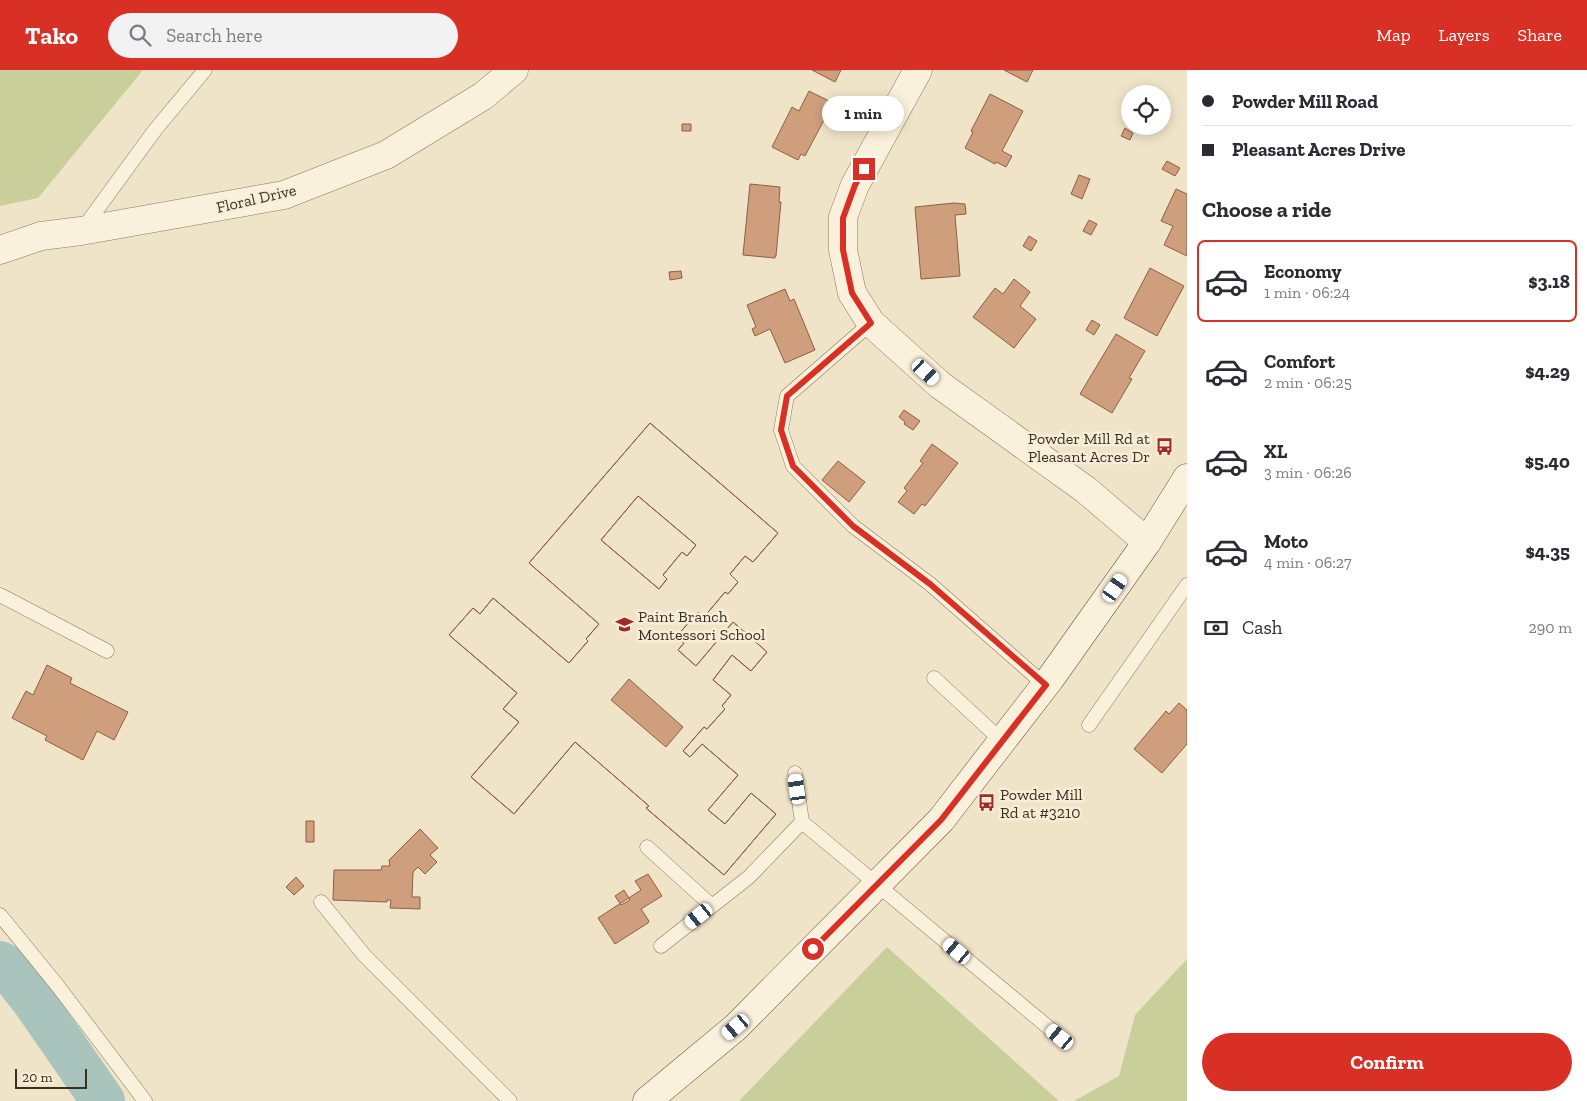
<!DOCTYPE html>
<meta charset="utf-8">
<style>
body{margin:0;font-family:"Zilla Slab",serif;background:#f2f2f3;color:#2b2b33;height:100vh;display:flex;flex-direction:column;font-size:19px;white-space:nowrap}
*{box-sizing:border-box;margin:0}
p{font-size:16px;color:#7c7c81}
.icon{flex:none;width:28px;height:28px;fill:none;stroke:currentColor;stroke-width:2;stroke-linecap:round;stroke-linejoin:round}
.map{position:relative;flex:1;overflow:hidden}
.details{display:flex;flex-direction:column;background:#fff;width:400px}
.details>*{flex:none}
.top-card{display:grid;align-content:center;height:110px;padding:0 15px;background:#fff}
.controls{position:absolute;left:1121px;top:15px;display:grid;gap:10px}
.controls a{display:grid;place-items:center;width:50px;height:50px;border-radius:50%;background:#fff;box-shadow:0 2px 12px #0003;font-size:25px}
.scale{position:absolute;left:15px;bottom:12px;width:72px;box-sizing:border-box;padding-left:5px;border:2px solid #3d2e20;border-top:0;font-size:14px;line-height:18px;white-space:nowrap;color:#3d2e20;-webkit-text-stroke:4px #f7eed8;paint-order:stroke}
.end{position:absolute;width:22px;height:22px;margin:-11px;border:6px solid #d93025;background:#fff;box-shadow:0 0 0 2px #fff}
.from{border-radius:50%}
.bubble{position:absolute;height:35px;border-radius:18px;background:#fff;box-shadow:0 2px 12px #0003;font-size:16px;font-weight:700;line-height:35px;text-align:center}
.car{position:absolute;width:15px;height:30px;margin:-15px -8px;border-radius:6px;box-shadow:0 0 4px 1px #0007;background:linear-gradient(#fff 24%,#345 0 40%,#fff 0 76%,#345 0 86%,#fff 0)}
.top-card b{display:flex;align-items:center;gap:18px;height:48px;font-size:19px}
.top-card b+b{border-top:1px solid #e1e1e2}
.top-card i{width:12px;height:12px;background:#2b2b33}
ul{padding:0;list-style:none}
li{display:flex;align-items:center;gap:15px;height:82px;margin:0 10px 8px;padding:0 5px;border:2px solid transparent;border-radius:8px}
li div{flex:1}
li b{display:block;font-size:19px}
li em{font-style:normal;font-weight:700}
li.selected{border-color:#d93025}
li>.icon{width:45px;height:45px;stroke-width:1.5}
h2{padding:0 15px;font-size:22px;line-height:60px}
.pay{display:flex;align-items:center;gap:12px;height:55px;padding:0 15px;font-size:19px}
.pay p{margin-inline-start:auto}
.button{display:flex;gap:10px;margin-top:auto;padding:10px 15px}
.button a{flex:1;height:58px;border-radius:30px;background:#d93025;color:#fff;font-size:20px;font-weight:700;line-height:58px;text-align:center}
header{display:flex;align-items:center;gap:30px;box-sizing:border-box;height:70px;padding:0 25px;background:#d93025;color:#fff}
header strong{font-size:24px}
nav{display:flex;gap:28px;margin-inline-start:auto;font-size:18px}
.search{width:350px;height:45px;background:#f2f2f3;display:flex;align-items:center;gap:12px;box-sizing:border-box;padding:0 18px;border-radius:28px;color:#7c7c81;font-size:19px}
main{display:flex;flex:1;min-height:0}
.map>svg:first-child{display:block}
.green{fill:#c9cf9b}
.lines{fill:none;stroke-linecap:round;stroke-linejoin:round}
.river{stroke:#a9c4bc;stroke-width:44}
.building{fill:#cf9f7d;stroke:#8d5f41;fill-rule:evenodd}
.service-casing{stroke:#8d765c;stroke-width:15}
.minor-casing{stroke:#8d765c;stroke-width:29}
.secondary-casing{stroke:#6f573f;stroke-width:29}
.service{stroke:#faf1dc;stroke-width:14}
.minor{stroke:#faf1dc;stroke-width:28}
.secondary{stroke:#faf1dc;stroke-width:28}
.route{stroke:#d93025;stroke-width:6}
.labels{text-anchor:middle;stroke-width:5;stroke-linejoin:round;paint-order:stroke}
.street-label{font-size:16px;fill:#3d2e20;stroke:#f7eed8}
.poi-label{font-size:16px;fill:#3d2e20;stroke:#f7eed8;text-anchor:start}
</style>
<header>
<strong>Tako</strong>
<div class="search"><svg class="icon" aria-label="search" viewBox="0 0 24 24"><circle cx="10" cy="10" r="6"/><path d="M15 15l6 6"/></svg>Search here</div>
<nav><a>Map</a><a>Layers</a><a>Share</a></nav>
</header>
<main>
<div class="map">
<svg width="1187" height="1031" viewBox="0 0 1187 1031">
<rect width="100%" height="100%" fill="#f0e4c8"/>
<!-- green -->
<path class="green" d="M0,0H143L38,128L0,136Z
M887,877L1059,1031H739Z
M1187,889V1031H1074L1119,1006L1135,945Z"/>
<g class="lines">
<!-- river -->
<path class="river" d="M0,893L7,897L33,930L103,1031"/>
</g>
<!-- building -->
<path class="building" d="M812,0H841L835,12Z
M1004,0H1033L1027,12Z
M809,21L833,33L805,86L801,84L798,90L772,77L792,37L799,41Z
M990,24L1023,41L1002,81L1012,86L1006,97L996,92L995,94L965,78L973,62L971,61Z
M682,54H691V61H682Z
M1125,58L1133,63L1130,70L1121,66Z
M1167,91L1180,98L1175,106L1162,99Z
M1079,105L1090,109L1082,129L1071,124Z
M750,114L780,117L779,132H781L776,186H775V188L743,185Z
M1176,119L1187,124V186L1164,175L1173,156L1161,151Z
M954,133L965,134L966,144L955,145L960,206L921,209L915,137Z
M1089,150L1097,154L1091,165L1083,161Z
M1029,166L1037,171L1031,181L1023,176Z
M1150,198L1184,216L1157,266L1124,248Z
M681,201L682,208L670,210L669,202Z
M1014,209L1030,222L1020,236L1036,249L1014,278L973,247L995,218L1003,224Z
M785,219L790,231L794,229L815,280L785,293L770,259L755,266L752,259L756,257L747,235Z
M1092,250L1100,255L1094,265L1086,260Z
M1116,264L1145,281L1129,308L1132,309L1112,343L1080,324Z
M904,340L920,351L913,360L904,354L905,352L899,347Z
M650,353L778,463L753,492L745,486L730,504L738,512L728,524L725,522L704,547L698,542L676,567L684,573L678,580L696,596L733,552L767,582L751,601L732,585L713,610L731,625L722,636L725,639L707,659L704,657L683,681L690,687L702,674L738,705L708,740L725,754L751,723L776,744L724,805L646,738L649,736L575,672L514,744L471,707L519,652L503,639L517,623L449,565L473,538L480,544L493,528L569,593L588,571L586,569L599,554L529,493ZM638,426L696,475L687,486L682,482L663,505L667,509L659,519L601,470ZM629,609L683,657L666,677L611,630Z
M650,353L778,463L753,492L745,486L730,504L738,512L728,524L725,522L704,547L698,542L676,567L684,573L678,580L696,596L733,552L767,582L751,601L732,585L713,610L731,625L722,636L725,639L707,659L704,657L683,681L690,687L702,674L738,705L708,740L725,754L751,723L776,744L724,805L646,738L649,736L575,672L514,744L471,707L519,652L503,639L517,623L449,565L473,538L480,544L493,528L569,593L588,571L586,569L599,554L529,493Z
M932,374L958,393L925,436L922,434L914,444L898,432L907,421L904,418L923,393L920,391Z
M838,391L865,412L849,432L822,410Z
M638,426L696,475L687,486L682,482L663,505L667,509L659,519L601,470Z
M47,595L72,608L70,613L128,642L114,670L97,661L83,690L45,670L47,666L12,648L26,621L33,625Z
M1179,633L1187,640V674L1162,703L1134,679L1166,641L1169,644Z
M306,751H314V772H306Z
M420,759L438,778L430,785L437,792L425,804L418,797L413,802L412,827H420V839L390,838L391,830H387V832L333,830L334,800H381L382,796H390L389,790Z
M648,804L662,826L641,839L649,851L648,853L615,874L598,848L641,820L635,811Z
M296,807L304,816L294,825L286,817Z
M624,820L630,830L621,835L615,826Z"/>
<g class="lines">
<defs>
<path id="service" d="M82,160L155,60L205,0
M871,253L787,326L781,360L793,396L853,456L930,514L1045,615
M0,525L107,581
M934,608L1002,671
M1089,655L1187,515
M795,703L802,752L1060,967
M647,777L712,836
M321,832L364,885L510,1031
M0,845L57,915L145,1031
M661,876L749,807L802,752"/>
<path id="minor" d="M918,0L855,115L843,147V180L852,223L871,253L940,315L1086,420L1147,472
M0,180L41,166L81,161L284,125L386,85L483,26L514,0"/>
<path id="secondary" d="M647,1031L736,957L941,750L1050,609L1147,472L1187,408"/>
</defs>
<!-- service casing -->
<use href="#service" class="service-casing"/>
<!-- minor casing -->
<use href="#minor" class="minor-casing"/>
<!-- secondary casing -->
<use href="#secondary" class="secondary-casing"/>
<!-- service -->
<use href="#service" class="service"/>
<!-- minor -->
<use href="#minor" class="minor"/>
<!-- secondary -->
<use href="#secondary" class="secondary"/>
</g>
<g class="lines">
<!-- route -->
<path class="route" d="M813,879L941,750L1046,615L930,514L853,456L793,396L781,360L787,326L871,253L852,223L843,180V148L855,115L864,99"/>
</g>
<!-- icons -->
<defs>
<symbol id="bus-bare" viewBox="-9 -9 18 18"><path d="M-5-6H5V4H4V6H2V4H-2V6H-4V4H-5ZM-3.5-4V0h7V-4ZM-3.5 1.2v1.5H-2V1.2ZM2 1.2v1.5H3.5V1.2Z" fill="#9e2a2b" stroke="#f7eed8" stroke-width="2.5" paint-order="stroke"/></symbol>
<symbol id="school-bare" viewBox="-9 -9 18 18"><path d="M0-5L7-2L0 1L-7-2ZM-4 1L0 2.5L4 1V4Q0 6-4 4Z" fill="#9e2a2b" stroke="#f7eed8" stroke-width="2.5" paint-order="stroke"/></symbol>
</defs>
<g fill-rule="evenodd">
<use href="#bus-bare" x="1152" y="364" width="25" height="25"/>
<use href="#school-bare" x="612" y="542" width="25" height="25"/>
<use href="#bus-bare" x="974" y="720" width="25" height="25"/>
</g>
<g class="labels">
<!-- street labels -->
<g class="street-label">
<text transform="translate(256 128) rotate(-13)" y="6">Floral Drive</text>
</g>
<!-- poi labels -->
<g class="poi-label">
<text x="1150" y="374" text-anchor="end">Powder Mill Rd at<tspan x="1150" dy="18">Pleasant Acres Dr</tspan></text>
<text x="638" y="552">Paint Branch<tspan x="638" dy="18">Montessori School</tspan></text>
<text x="1000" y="730">Powder Mill<tspan x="1000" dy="18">Rd at #3210</tspan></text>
</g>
</g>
</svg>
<div class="controls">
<a><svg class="icon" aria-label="locate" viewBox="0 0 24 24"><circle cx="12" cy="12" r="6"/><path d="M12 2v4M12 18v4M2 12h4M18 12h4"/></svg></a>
</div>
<div class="scale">20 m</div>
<i class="end from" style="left:813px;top:879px"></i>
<i class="end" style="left:864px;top:99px"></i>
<div class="bubble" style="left:822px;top:26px;width:82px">1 min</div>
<i class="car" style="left:926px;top:302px;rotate:132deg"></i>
<i class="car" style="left:1115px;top:518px;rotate:35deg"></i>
<i class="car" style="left:797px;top:719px;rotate:352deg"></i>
<i class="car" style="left:699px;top:846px;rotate:231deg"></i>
<i class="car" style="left:957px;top:881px;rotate:310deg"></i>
<i class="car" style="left:736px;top:957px;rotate:230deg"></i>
<i class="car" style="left:1060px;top:967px;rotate:310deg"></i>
</div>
<section class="details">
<div class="top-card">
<b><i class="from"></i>Powder Mill Road</b>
<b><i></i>Pleasant Acres Drive</b>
</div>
<h2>Choose a ride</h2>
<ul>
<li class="selected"><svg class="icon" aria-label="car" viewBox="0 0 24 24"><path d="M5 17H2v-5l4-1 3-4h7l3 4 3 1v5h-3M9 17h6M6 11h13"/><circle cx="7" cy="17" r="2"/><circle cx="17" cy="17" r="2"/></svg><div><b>Economy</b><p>1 min · 06:24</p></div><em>$3.18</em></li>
<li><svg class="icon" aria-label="car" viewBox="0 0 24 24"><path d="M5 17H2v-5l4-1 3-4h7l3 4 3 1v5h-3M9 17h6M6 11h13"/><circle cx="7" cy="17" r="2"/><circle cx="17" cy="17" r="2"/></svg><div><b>Comfort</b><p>2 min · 06:25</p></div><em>$4.29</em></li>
<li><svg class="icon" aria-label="car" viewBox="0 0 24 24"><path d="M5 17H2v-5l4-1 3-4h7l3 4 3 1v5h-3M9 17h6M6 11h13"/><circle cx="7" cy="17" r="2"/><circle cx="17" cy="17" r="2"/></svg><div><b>XL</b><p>3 min · 06:26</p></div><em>$5.40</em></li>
<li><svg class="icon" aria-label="car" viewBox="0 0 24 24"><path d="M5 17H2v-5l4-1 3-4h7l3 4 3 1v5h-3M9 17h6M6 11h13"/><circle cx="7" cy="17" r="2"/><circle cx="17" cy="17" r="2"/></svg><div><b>Moto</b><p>4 min · 06:27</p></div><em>$4.35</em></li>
</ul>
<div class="pay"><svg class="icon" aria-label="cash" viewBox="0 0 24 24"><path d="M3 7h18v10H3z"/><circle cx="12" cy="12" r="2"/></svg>Cash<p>290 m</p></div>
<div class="button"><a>Confirm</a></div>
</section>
</main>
